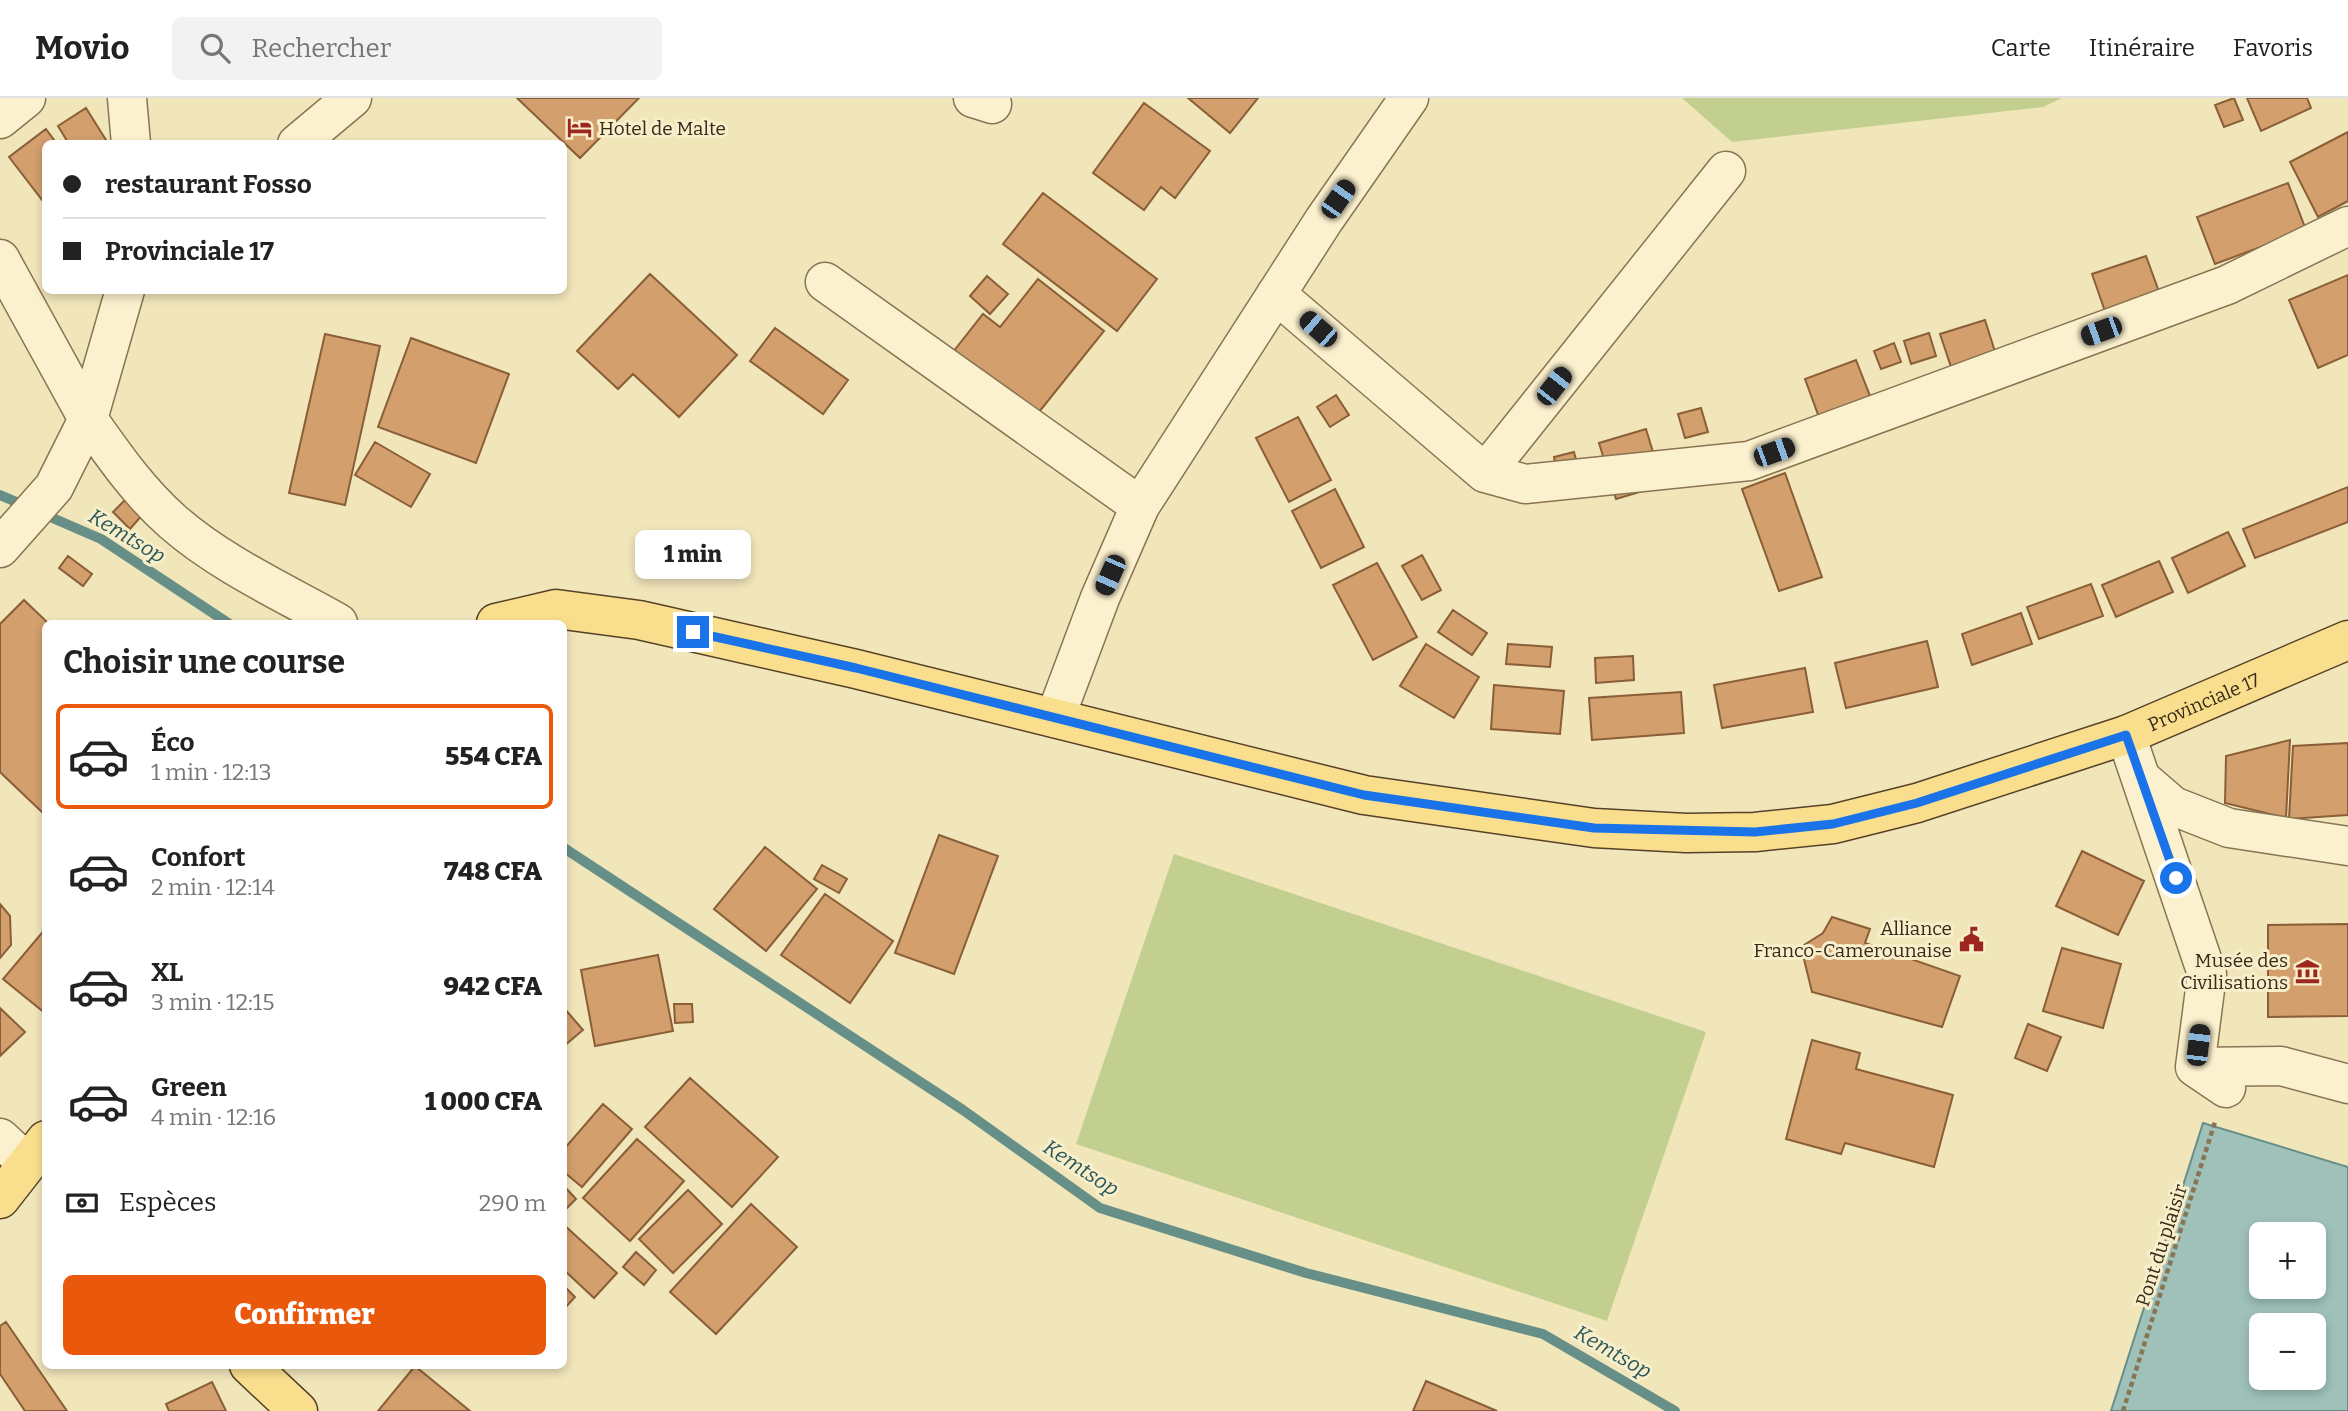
<!DOCTYPE html>
<html lang="fr">
<meta charset="utf-8">
<style>
body{margin:0;font-family:Bitter,serif;background:#f2f2f2;color:#222;height:100vh;display:flex;flex-direction:column;font-size:26px;white-space:nowrap}
*{box-sizing:border-box;margin:0}
p{font-size:23px;color:#767676}
.icon{flex:none;width:38px;height:38px;fill:none;stroke:currentColor;stroke-width:2;stroke-linecap:round;stroke-linejoin:round}
.map{position:relative;flex:1;overflow:hidden}
.drawer{position:absolute;left:42px;top:522px;width:525px;height:749px;display:flex;flex-direction:column;background:#fff;border-radius:10px;box-shadow:0 4px 10px #0003}
.drawer>*{flex:none}
.guide{position:absolute;left:42px;top:42px;width:525px;height:154px;border-radius:10px;box-shadow:0 4px 10px #0003;display:grid;align-content:center;height:154px;padding:0 21px;background:#fff}
.buttons{position:absolute;left:2249px;top:1124px;display:grid;gap:14px}
.buttons a{display:grid;place-items:center;width:77px;height:77px;border-radius:10px;background:#fff;box-shadow:0 4px 10px #0003;font-size:35px}
.end{position:absolute;width:32px;height:32px;margin:-16px;border:9px solid #1a73e8;background:#fff;box-shadow:0 0 0 4px #fff}
.from{border-radius:50%}
.bubble{position:absolute;height:49px;border-radius:10px;background:#fff;box-shadow:0 4px 10px #0003;font-size:23px;font-weight:800;line-height:49px;text-align:center}
.car{position:absolute;width:21px;height:42px;margin:-21px -10px;border-radius:9px;box-shadow:0 0 5px 2px #0007;background:linear-gradient(#222 24%,#8ab4d8 0 40%,#222 0 76%,#8ab4d8 0 86%,#222 0)}
.guide b{display:flex;align-items:center;gap:24px;height:66px;font-size:26px}
.guide b+b{border-top:2px solid #e0e0e0}
.guide i{width:18px;height:18px;background:#222}
ul{padding:0;list-style:none}
li{display:flex;align-items:center;gap:21px;height:105px;margin:0 14px 10px;padding:0 7px;border:4px solid transparent;border-radius:10px}
li div{flex:1}
li b{display:block;font-size:26px}
li em{font-style:normal;font-weight:800}
li.selected{border-color:#ea580c}
li>.icon{width:63px;height:63px;stroke-width:1.5}
h2{padding:0 21px;font-size:32px;line-height:84px}
.pay{display:flex;align-items:center;gap:18px;height:77px;padding:0 21px;font-size:26px}
.pay p{margin-inline-start:auto}
.button{display:flex;gap:14px;margin-top:auto;padding:14px 21px}
.button a{flex:1;height:80px;border-radius:10px;background:#ea580c;color:#fff;font-size:28px;font-weight:800;line-height:80px;text-align:center}
header{display:flex;align-items:center;gap:42px;box-sizing:border-box;height:98px;padding:0 35px;background:#fff;border-bottom:2px solid #e0e0e0}
header strong{font-size:33px}
nav{display:flex;gap:38px;margin-inline-start:auto;font-size:24px}
.search{width:490px;height:63px;background:#f2f2f2;display:flex;align-items:center;gap:18px;box-sizing:border-box;padding:0 24px;border-radius:10px;color:#767676;font-size:26px}
.map>svg:first-child{display:block}
.green{fill:#c3cf8e}
.water{fill:#9fc1ba;stroke:#668f88;stroke-width:2;fill-rule:evenodd}
.lines{fill:none;stroke-linecap:round;stroke-linejoin:round}
.stream{stroke:#668f88;stroke-width:10}
.building{fill:#d29f6d;stroke:#8a5e37;stroke-width:2}
.minor-casing{stroke:#897453;stroke-width:41}
.major-casing{stroke:#564128;stroke-width:41}
.path{stroke:#897453;stroke-width:4.5;stroke-dasharray:5 3.5;stroke-linecap:butt}
.minor{stroke:#fcf1ce;stroke-width:38}
.major{stroke:#f9df8d;stroke-width:38}
.route{stroke:#1a73e8;stroke-width:9}
.labels{text-anchor:middle;stroke-width:6;stroke-linejoin:round;paint-order:stroke}
.poi-label{font-size:19px;fill:#372a1a;stroke:#f8eeca;text-anchor:end}
.street-label{font-size:19px;fill:#372a1a;stroke:#f8eeca}
.water-label{font-size:21px;font-style:italic;fill:#275758;stroke:#f8eeca}
</style>
<header>
<strong>Movio</strong>
<div class="search"><svg class="icon" aria-label="search" viewBox="0 0 24 24"><circle cx="10" cy="10" r="6"/><path d="M15 15l6 6"/></svg>Rechercher</div>
<nav><a>Carte</a><a>Itinéraire</a><a>Favoris</a></nav>
</header>
<div class="map">
<svg width="2348" height="1313" viewBox="0 0 2348 1313">
<rect width="100%" height="100%" fill="#f1e5ba"/>
<!-- green -->
<path class="green" d="M1682,0H2062L2043,9L1732,44Z
M1174,756L1706,934L1607,1223L1076,1046Z"/>
<!-- water -->
<path class="water" d="M2203,1025L2348,1069V1313H2111ZM2261,1136H2314V1188H2261ZM2261,1227H2314V1279H2261Z"/>
<g class="lines">
<!-- stream -->
<path class="stream" d="M0,397L26,408
M41,415L101,441L228,525
M564,750L963,1012L1100,1110L1306,1175L1543,1236L1675,1313"/>
</g>
<!-- building -->
<path class="building" d="M517,0H639L580,60Z
M1188,0H1258L1230,35Z
M2234,0L2243,22L2224,29L2215,7Z
M2247,0H2307L2311,10L2261,33Z
M1144,5L1210,53L1175,100L1161,89L1144,112L1093,75Z
M86,10L106,42L100,46H69L58,28Z
M46,31L57,46H46V107L9,59Z
M2348,34V103L2318,119L2290,64Z
M2288,85L2306,132L2215,166L2197,119Z
M1043,95L1157,181L1117,233L1003,146Z
M2146,158L2162,202L2108,222L2092,176Z
M650,176L737,257L679,319L633,276L618,291L577,253Z
M2348,177V257L2318,270L2289,202Z
M987,178L1008,196L990,216L970,198Z
M1038,181L1104,233L1035,319L953,254L983,216L1000,229Z
M1985,222L1998,263L1954,278L1940,236Z
M775,230L848,282L823,316L750,263Z
M1929,235L1936,258L1911,266L1904,243Z
M325,236L380,248L345,407L289,395Z
M411,240L509,276L476,365L378,329Z
M1894,245L1901,264L1881,271L1874,253Z
M1856,262L1872,303L1820,322L1805,281Z
M1336,297L1349,317L1330,329L1317,309Z
M1701,310L1708,334L1685,340L1678,316Z
M1298,319L1331,382L1289,404L1256,340Z
M1646,331L1663,387L1616,401L1599,345Z
M375,344L430,376L411,409L355,377Z
M1574,354L1580,377L1559,382L1554,359Z
M1785,375L1822,479L1779,493L1742,391Z
M2348,389V424L2255,460L2243,431Z
M1335,391L1364,449L1321,470L1292,413Z
M134,393L150,408L130,431L113,414Z
M2228,434L2245,468L2188,495L2172,460Z
M1422,457L1441,492L1422,502L1402,468Z
M68,458L92,476L83,488L59,470Z
M2159,463L2173,494L2116,519L2102,487Z
M1377,465L1417,539L1373,562L1333,487Z
M2091,486L2103,518L2039,541L2027,509Z
M24,502L48,525H46V718L0,674V526Z
M1453,512L1487,535L1472,557L1438,534Z
M2021,515L2032,546L1972,567L1962,536Z
M1927,543L1938,589L1846,610L1835,565Z
M1426,546L1479,579L1454,620L1400,588Z
M1508,546L1552,549L1550,569L1506,566Z
M1633,558L1634,582L1596,585L1595,560Z
M1805,570L1813,614L1722,630L1714,587Z
M1494,587L1564,593L1560,636L1491,631Z
M1681,594L1684,635L1592,642L1589,600Z
M2290,642L2286,720L2225,705L2226,658Z
M2348,645V717L2289,721L2293,648Z
M939,737L998,758L954,876L895,855Z
M765,749L817,791L766,853L714,811Z
M2082,753L2144,783L2118,837L2056,808Z
M822,767L847,781L839,795L814,781Z
M825,796L893,843L850,905L781,857Z
M0,806L10,818L11,847L0,860Z
M1832,819L1870,831L1865,845L1960,878L1942,929L1812,894L1801,849L1823,835Z
M2348,826V918L2268,919V827Z
M46,830V916L3,881Z
M2062,850L2121,866L2103,930L2043,913Z
M658,857L673,933L595,948L581,872Z
M674,906H692L693,924L675,925Z
M0,910L25,934L0,958Z
M564,910L583,932L564,948Z
M2028,926L2061,939L2047,973L2015,960Z
M1812,942L1860,955L1856,971L1953,997L1934,1069L1845,1045L1841,1056L1786,1041Z
M690,980L778,1059L732,1109L645,1029Z
M603,1006L632,1031L582,1089L564,1074V1051Z
M637,1041L684,1083L630,1143L583,1100Z
M564,1088L576,1101L564,1113Z
M688,1092L722,1126L673,1175L639,1141Z
M751,1106L797,1149L716,1236L670,1194Z
M564,1127L617,1175L594,1200L564,1172Z
M636,1154L656,1172L644,1187L623,1169Z
M564,1188L575,1199L564,1211Z
M6,1224L67,1313H25L0,1276V1228Z
M415,1268L470,1313H378Z
M1426,1283L1497,1313H1413Z
M212,1284L226,1313H169L166,1306Z"/>
<g class="lines">
<defs>
<path id="minor" d="M127,0L131,46
M973,0L992,6
M0,21L26,0
M297,46L352,0
M0,161L88,321L54,389L0,450
M825,184L1140,408
M125,192L88,321C114,358 139,394 173,424C221,466 283,494 338,525
M1276,196L1485,375L1525,386L1749,363L2227,187L2348,128
M1485,375L1726,73
M1055,620L1100,500L1140,408L1324,122L1409,0
M2126,637L2207,876L2195,969L2226,990
M2144,683L2173,708L2229,730L2348,748
M2195,969L2281,968L2348,986
M0,1040L27,1065"/>
<g id="major">
<path id="s1" d="M496,525L556,511L639,522L856,571L1364,697L1594,730L1686,735L1755,734L1833,726L1917,705L2126,637L2348,542"/>
<path d="M0,1101L46,1042"/>
<path d="M249,1267L298,1313"/>
</g>
</defs>
<!-- minor casing -->
<use href="#minor" class="minor-casing"/>
<!-- major casing -->
<use href="#major" class="major-casing"/>
<!-- path -->
<path class="path" d="M2123,1313L2215,1024"/>
<!-- minor -->
<use href="#minor" class="minor"/>
<!-- major -->
<use href="#major" class="major"/>
</g>
<g class="lines">
<!-- route -->
<path class="route" d="M693,534L856,570L1364,697L1594,730L1755,734L1833,726L1917,705L2126,637L2176,780"/>
</g>
<!-- icons -->
<defs>
<symbol id="hotel-bare" viewBox="-9 -9 18 18"><path d="M-6-4.5h1.5V1H6V5H4.5V3h-9V5H-6ZM-4 0a1.8 1.8 0 1 1 3.6 0ZM.5 0V-2.5h3Q6-2.5 6 0Z" fill="#9c271f" stroke="#f8eeca" stroke-width="2.5" paint-order="stroke"/></symbol>
<symbol id="civic-bare" viewBox="-9 -9 18 18"><path d="M-.6-6.5H3V-4.5H.6V-3L4-1V1h2V6H-6V1h2V-1L-.6-3ZM-1.2 2.5V6h2.4V2.5Z" fill="#9c271f" stroke="#f8eeca" stroke-width="2.5" paint-order="stroke"/></symbol>
<symbol id="museum-bare" viewBox="-9 -9 18 18"><path d="M0-6L6-3V-2H-6V-3ZM-5-1h2V3h-2ZM-1-1h2V3h-2ZM3-1h2V3H3ZM-6 4H6V6H-6Z" fill="#9c271f" stroke="#f8eeca" stroke-width="2.5" paint-order="stroke"/></symbol>
</defs>
<g fill-rule="evenodd">
<use href="#hotel-bare" x="562" y="12" width="35" height="35"/>
<use href="#civic-bare" x="1954" y="824" width="35" height="35"/>
<use href="#museum-bare" x="2290" y="856" width="35" height="35"/>
</g>
<g class="labels">
<!-- poi labels -->
<g class="poi-label">
<text x="599" y="37" text-anchor="start">Hotel de Malte</text>
<text x="1952" y="837">Alliance<tspan x="1952" dy="22">Franco-Camerounaise</tspan></text>
<text x="2288" y="869">Musée des<tspan x="2288" dy="22">Civilisations</tspan></text>
</g>
<!-- street labels -->
<g class="street-label">
<text dy="7" stroke="none"><textPath href="#s1" startOffset="1754">Provinciale 17</textPath></text>
<text transform="translate(2161 1147) rotate(-72)" y="7">Pont du plaisir</text>
</g>
<!-- water labels -->
<g class="water-label">
<text transform="translate(127 438) rotate(31)" y="7">Kemtsop</text>
<text transform="translate(1081 1070) rotate(33)" y="7">Kemtsop</text>
<text transform="translate(1613 1254) rotate(30)" y="7">Kemtsop</text>
</g>
</g>
</svg>
<div class="buttons">
<a>+</a>
<a>−</a>
</div>
<i class="end from" style="left:2176px;top:780px"></i>
<i class="end" style="left:693px;top:534px"></i>
<div class="bubble" style="left:635px;top:432px;width:116px">1 min</div>
<i class="car" style="left:1338px;top:101px;rotate:35deg"></i>
<i class="car" style="left:1318px;top:231px;rotate:311deg"></i>
<i class="car" style="left:2101px;top:233px;rotate:250deg"></i>
<i class="car" style="left:1554px;top:288px;rotate:38deg"></i>
<i class="car" style="left:1774px;top:354px;rotate:70deg"></i>
<i class="car" style="left:1110px;top:477px;rotate:204deg"></i>
<i class="car" style="left:2198px;top:947px;rotate:7deg"></i>
<div class="guide">
<b><i class="from"></i>restaurant Fosso</b>
<b><i></i>Provinciale 17</b>
</div>
<section class="drawer">
<h2>Choisir une course</h2>
<ul>
<li class="selected"><svg class="icon" aria-label="car" viewBox="0 0 24 24"><path d="M5 17H2v-5l4-1 3-4h7l3 4 3 1v5h-3M9 17h6M6 11h13"/><circle cx="7" cy="17" r="2"/><circle cx="17" cy="17" r="2"/></svg><div><b>Éco</b><p>1 min · 12:13</p></div><em>554 CFA</em></li>
<li><svg class="icon" aria-label="car" viewBox="0 0 24 24"><path d="M5 17H2v-5l4-1 3-4h7l3 4 3 1v5h-3M9 17h6M6 11h13"/><circle cx="7" cy="17" r="2"/><circle cx="17" cy="17" r="2"/></svg><div><b>Confort</b><p>2 min · 12:14</p></div><em>748 CFA</em></li>
<li><svg class="icon" aria-label="car" viewBox="0 0 24 24"><path d="M5 17H2v-5l4-1 3-4h7l3 4 3 1v5h-3M9 17h6M6 11h13"/><circle cx="7" cy="17" r="2"/><circle cx="17" cy="17" r="2"/></svg><div><b>XL</b><p>3 min · 12:15</p></div><em>942 CFA</em></li>
<li><svg class="icon" aria-label="car" viewBox="0 0 24 24"><path d="M5 17H2v-5l4-1 3-4h7l3 4 3 1v5h-3M9 17h6M6 11h13"/><circle cx="7" cy="17" r="2"/><circle cx="17" cy="17" r="2"/></svg><div><b>Green</b><p>4 min · 12:16</p></div><em>1 000 CFA</em></li>
</ul>
<div class="pay"><svg class="icon" aria-label="cash" viewBox="0 0 24 24"><path d="M3 7h18v10H3z"/><circle cx="12" cy="12" r="2"/></svg>Espèces<p>290 m</p></div>
<div class="button"><a>Confirmer</a></div>
</section>
</div>
